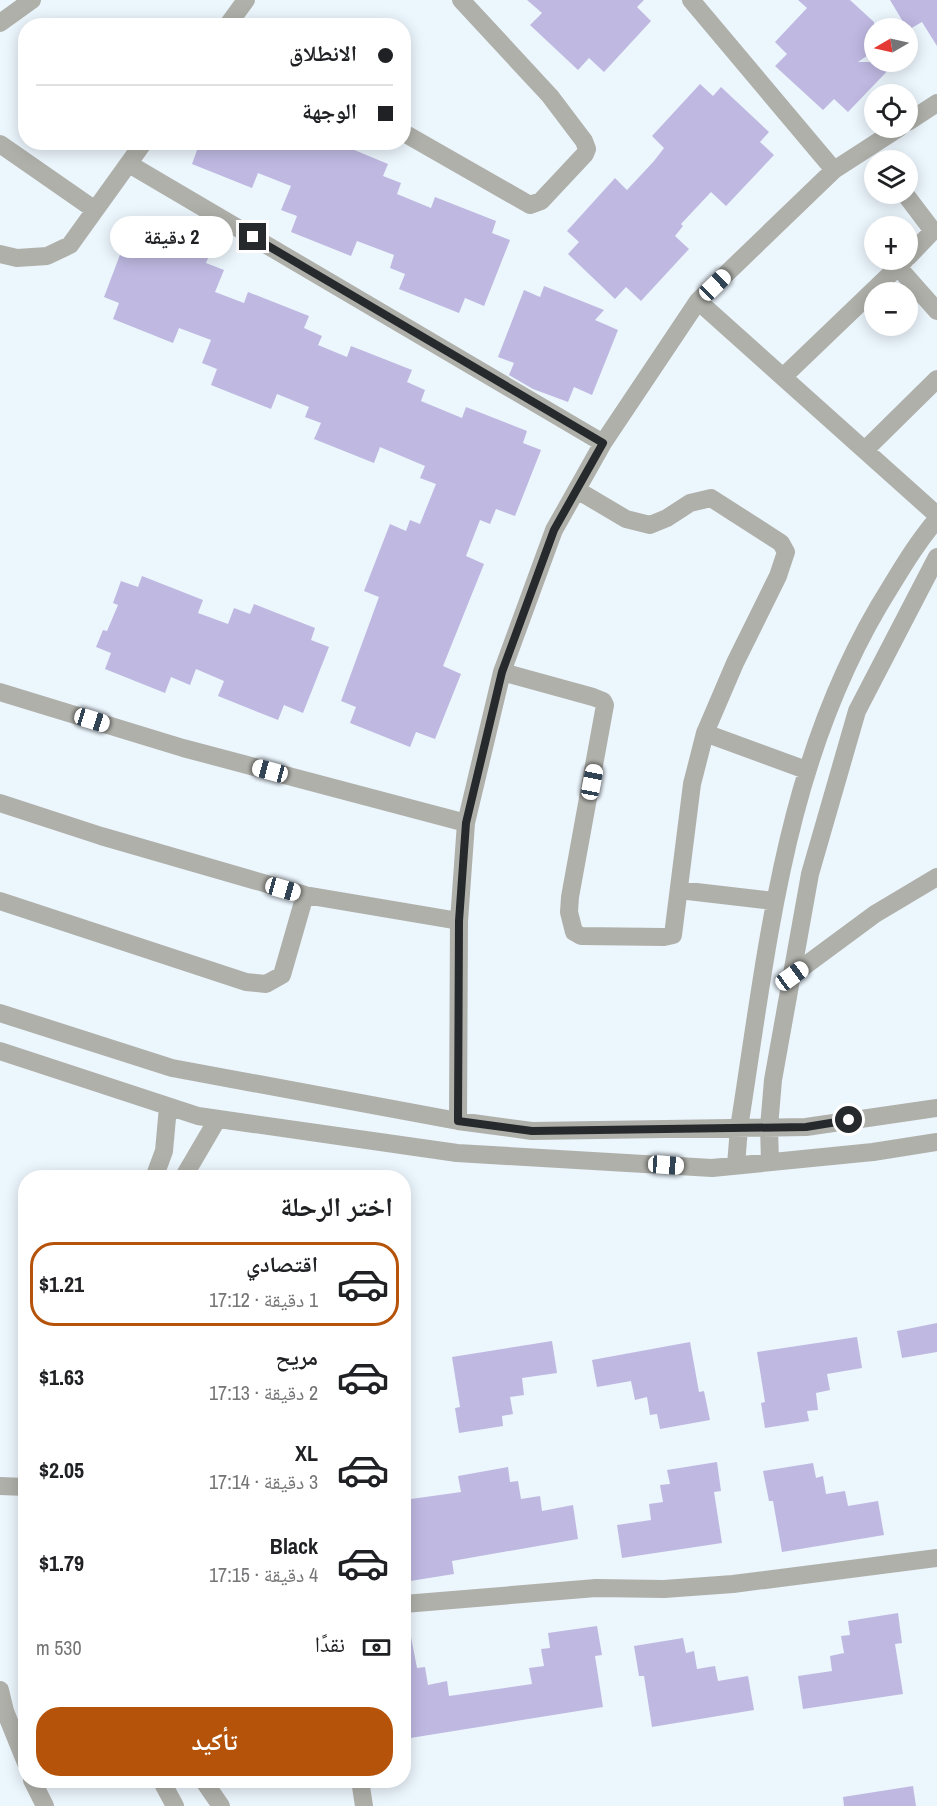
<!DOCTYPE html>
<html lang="ar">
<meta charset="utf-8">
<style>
body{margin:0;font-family:"Archivo Narrow","Noto Naskh Arabic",sans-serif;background:#f6f6f6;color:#202124;direction:rtl;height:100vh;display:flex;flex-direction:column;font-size:22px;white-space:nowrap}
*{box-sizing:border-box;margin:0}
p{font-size:20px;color:#757577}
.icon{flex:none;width:33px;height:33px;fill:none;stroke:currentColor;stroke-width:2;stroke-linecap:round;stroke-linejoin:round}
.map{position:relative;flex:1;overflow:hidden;direction:ltr}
.drawer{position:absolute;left:18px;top:1170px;width:393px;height:618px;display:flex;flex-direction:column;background:#fff;border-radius:24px;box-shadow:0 3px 15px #0003;direction:rtl}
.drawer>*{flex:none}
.guide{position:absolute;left:18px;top:18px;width:393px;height:132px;border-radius:24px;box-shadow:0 3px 15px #0003;direction:rtl;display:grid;align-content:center;height:132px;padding:0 18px;background:#fff}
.needle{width:39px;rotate:261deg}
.controls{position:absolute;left:864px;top:18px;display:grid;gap:12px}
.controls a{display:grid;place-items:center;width:54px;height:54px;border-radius:50%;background:#fff;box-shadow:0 3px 15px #0003;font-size:30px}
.end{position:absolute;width:27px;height:27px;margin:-14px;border:8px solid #262a2c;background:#fff;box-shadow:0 0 0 3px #fff}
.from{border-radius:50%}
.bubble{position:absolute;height:42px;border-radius:21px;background:#fff;box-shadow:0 3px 15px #0003;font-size:20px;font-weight:800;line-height:42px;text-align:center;direction:rtl}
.car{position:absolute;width:18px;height:36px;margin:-18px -9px;border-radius:8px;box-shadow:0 0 4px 2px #0007;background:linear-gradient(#fff 24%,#345 0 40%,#fff 0 76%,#345 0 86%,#fff 0)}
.guide b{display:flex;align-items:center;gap:21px;height:57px;font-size:22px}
.guide b+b{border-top:2px solid #e0e0e0}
.guide i{width:15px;height:15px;background:#202124}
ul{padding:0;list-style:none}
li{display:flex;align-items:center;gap:18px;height:84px;margin:0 12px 9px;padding:0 6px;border:3px solid transparent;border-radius:24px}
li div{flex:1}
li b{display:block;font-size:22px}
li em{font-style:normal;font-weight:800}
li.selected{border-color:#b45309}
li>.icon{width:54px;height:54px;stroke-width:1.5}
h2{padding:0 18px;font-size:27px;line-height:72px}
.pay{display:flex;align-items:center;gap:15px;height:66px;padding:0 18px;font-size:22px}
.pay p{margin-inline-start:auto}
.button{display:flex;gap:12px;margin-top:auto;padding:12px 18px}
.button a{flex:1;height:69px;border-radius:24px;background:#b45309;color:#fff;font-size:24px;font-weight:800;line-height:69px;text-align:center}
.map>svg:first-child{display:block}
.building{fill:#bfb9e2}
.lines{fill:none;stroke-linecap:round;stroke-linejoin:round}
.street{stroke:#b0b0ab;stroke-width:18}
.route{stroke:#262a2c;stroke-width:8}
</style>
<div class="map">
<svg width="937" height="1806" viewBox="0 0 937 1806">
<rect width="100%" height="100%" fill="#ecf6fd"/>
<!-- building -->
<path class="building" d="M527,0H644L637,7L651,21L604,72L589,58L578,70L530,25L542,13Z
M798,0H850L874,22V51L858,62H896L848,112L834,99L823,110L775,66L787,54L775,42L807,8Z
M890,0H937V46L922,22L908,30Z
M700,84L713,96L721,87L769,132L760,142L774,155L726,206L711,192L681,224L683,226L675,236L689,249L641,301L626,287L615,299L568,254L579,242L567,231L615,178L627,190L654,161L664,148L652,136Z
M200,142H304L323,150L326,142H335L388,164L383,176L401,183L397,194L431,208L435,197L496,221L492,233L510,240L484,306L465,298L459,313L399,289L405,274L390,268L394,255L357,241L351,256L291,232L297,216L281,210L291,186L258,173L252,188L192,164Z
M150,226L211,251L206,263L224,270L215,292L244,303L248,292L309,316L304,328L322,336L318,345L347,357L351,346L412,370L407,382L425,390L421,401L462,418L466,407L527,431L523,443L541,450L515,516L496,509L490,524L480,520L466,556L484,564L443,666L461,674L435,739L416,732L410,747L350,723L356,707L341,701L379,597L364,591L390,524L406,531L410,520L420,524L436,484L420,478L425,466L380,447L374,463L314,439L321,423L305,417L309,407L277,394L271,409L211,385L217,369L202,363L211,340L179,328L173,343L113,319L119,303L104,297L129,231L145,237Z
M544,286L604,310L595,320L618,330L592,395L574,387L568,402L533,389L509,375L514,363L498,357L524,290L540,297Z
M142,576L203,600L198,613L228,624L234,608L250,614L254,604L315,628L311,640L329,647L303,713L284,705L278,720L218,696L224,681L196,669L190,685L171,677L165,693L105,669L111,653L96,647L103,630L107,631L118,605L113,603L121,581L138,587Z
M937,1323V1352L902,1358L897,1331Z
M857,1337L862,1368L827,1374L830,1390L816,1393L818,1410L807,1411L809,1421L765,1428L761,1403L765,1402L757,1352Z
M552,1341L557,1373L522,1378L524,1395L510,1397L513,1414L502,1416L503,1426L459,1433L455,1408L460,1407L452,1357Z
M690,1342L699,1392L704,1391L710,1420L660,1429L657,1414L650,1415L647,1397L635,1400L631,1381L597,1387L592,1360Z
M717,1462L721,1491L714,1492L722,1543L622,1558L617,1525L651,1520L649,1504L663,1502L660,1485L670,1484L667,1470Z
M813,1463L816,1478L823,1476L826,1494L845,1491L848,1506L878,1501L884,1535L782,1552L773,1501H769L763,1471Z
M508,1467L510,1482L518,1481L521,1499L540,1496L542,1511L573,1505L578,1539L452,1561L454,1574L404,1582V1500L461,1492L458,1476Z
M898,1613L902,1643L895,1644L903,1694L803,1709L798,1676L832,1671L830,1656L844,1653L841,1636L850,1635L848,1621Z
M597,1626L602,1655L595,1656L603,1707L404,1739V1637H411L417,1668L425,1667L428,1685L447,1681L449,1696L532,1684L529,1668L544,1666L541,1649L550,1648L548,1633Z
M683,1638L686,1653L694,1651L697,1669L715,1666L718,1681L748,1676L754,1710L652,1727L644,1676H639L634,1646Z
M913,1786L916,1806H844L843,1797Z"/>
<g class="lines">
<!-- street -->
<path class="street" d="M691,0L834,170
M0,23L32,0
M227,26L246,0
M908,122L937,103
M404,133L530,205L541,201L585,154L587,149L584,141L550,96L461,0
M0,144L95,210
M129,164L603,443
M905,194L933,231L908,257
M0,254L17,258L47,256L70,245L144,142
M898,267L937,311
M698,301L937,515
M783,377L905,260
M865,450L937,379
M502,672L593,697L603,701L605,705L570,897L569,912L574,932L581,936L664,937L673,935L692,784L705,733L735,663L778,576L786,552L781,543L711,498L690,503L667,518L650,525L626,519L577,490
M0,692L183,748L466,823
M705,733L806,770
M0,803L101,836L305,895L459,921
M679,890L774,901
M0,901L246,982L266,984L282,975L305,895
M791,976L875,914L937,877
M0,1013L172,1068L458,1121L532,1131L806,1127L937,1108
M0,1051L198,1116L457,1153L712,1168L873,1152L937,1142
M458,1121L459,921L466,823L502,672L554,530L603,443L698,301L834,170L899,128
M770,1162L769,1127L773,1080L810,874L857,711L937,557
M736,1165L739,1128C769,938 785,753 891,586C905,563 919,540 937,519
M154,1178L164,1151L168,1107
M183,1178L217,1120
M0,1486L26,1487
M404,1604L596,1588L664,1589L733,1584L937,1558
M0,1690L5,1711L26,1763
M32,1780L45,1806
M161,1780L175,1806
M203,1780L221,1806
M360,1780L364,1806"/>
</g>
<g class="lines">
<!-- route -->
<path class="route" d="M253,237L603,443L554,530L502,672L466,823L459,921L458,1121L532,1131L806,1127L849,1120"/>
</g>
</svg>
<div class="controls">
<a><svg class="needle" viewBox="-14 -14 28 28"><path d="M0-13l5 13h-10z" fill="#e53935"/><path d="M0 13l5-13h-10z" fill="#757577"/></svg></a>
<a><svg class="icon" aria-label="locate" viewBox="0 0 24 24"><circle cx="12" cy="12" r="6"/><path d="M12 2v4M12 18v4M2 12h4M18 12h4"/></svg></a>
<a><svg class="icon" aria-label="layers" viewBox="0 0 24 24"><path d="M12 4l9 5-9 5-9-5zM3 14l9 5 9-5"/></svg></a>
<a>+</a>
<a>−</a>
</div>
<i class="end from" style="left:849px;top:1120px"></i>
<i class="end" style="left:253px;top:237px"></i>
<div class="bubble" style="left:110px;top:216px;width:123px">2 دقيقة</div>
<i class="car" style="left:715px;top:285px;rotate:46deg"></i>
<i class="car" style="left:92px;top:720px;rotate:107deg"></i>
<i class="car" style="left:270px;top:771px;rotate:285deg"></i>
<i class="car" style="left:592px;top:782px;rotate:11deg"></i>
<i class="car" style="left:283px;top:889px;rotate:106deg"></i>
<i class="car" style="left:792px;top:976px;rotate:54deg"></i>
<i class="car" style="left:666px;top:1165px;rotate:94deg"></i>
<div class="guide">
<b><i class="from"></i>الانطلاق</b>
<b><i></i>الوجهة</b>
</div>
<section class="drawer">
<h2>اختر الرحلة</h2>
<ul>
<li class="selected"><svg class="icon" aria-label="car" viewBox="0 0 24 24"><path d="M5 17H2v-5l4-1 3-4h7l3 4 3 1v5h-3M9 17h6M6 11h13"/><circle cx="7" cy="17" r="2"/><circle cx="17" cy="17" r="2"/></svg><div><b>اقتصادي</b><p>1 دقيقة · 17:12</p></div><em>$1.21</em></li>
<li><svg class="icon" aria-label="car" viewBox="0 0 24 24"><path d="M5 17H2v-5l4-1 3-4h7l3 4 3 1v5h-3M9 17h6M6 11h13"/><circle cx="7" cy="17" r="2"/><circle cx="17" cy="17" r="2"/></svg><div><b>مريح</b><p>2 دقيقة · 17:13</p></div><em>$1.63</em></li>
<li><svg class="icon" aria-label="car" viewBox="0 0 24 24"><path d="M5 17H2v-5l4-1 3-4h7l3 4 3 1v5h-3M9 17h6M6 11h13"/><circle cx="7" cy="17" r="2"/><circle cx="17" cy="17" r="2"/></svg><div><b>XL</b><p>3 دقيقة · 17:14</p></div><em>$2.05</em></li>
<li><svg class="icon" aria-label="car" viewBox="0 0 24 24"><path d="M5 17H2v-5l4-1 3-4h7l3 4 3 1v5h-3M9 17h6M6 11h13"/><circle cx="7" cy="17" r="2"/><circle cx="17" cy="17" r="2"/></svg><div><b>Black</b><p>4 دقيقة · 17:15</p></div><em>$1.79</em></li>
</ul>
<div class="pay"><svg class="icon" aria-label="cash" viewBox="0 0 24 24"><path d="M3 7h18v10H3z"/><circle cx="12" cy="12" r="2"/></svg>نقدًا<p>530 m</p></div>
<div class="button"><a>تأكيد</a></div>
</section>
</div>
